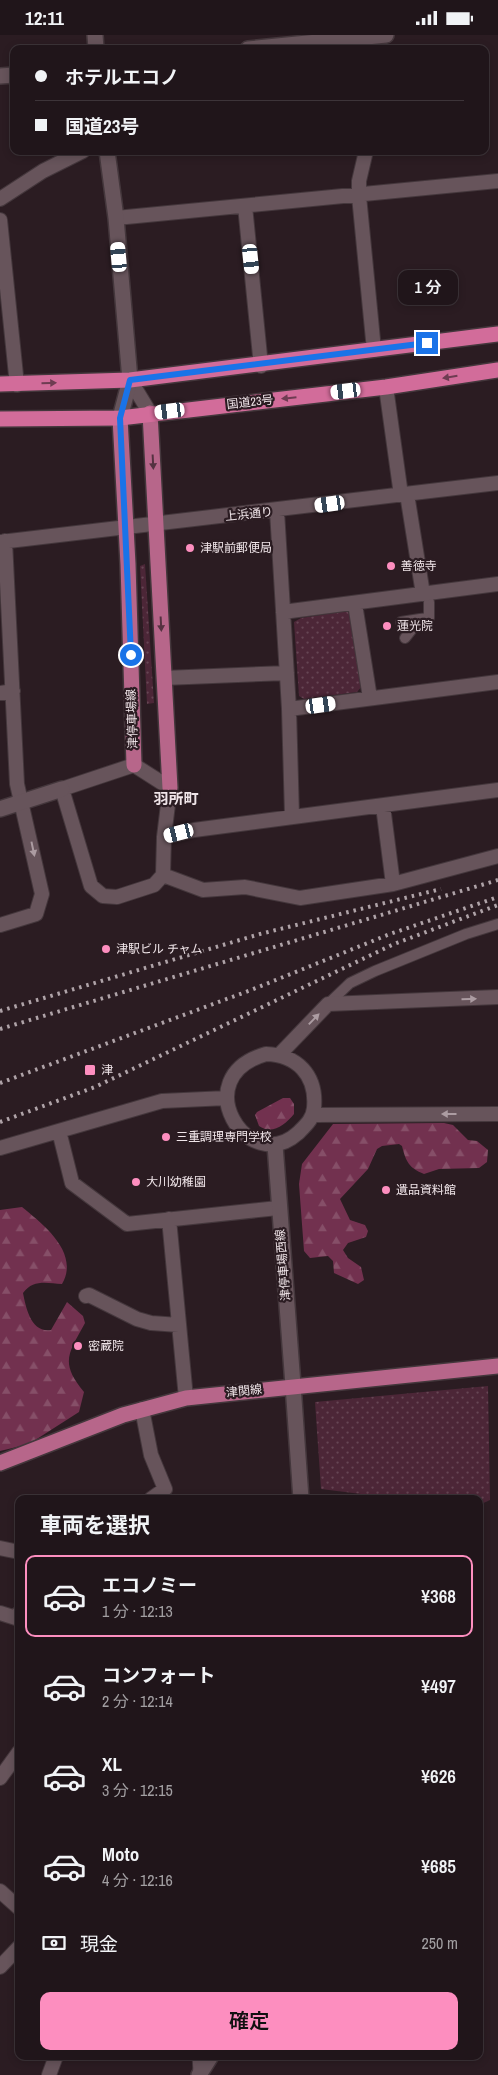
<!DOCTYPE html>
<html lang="ja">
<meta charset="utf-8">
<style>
body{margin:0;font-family:"Archivo Narrow","Noto Sans JP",sans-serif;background:#2d2227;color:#f1f3f6;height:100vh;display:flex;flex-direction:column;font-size:19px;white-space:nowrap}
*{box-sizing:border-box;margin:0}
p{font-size:16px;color:#a29fa2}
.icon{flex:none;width:28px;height:28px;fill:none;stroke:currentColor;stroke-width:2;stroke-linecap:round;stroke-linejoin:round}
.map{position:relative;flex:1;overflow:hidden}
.side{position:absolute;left:15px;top:1460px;width:468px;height:565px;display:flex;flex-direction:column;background:#20151a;border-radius:10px;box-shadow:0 2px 8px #0003,0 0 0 1px #3d3439}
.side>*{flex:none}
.guide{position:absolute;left:10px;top:10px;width:479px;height:110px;border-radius:10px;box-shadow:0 2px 8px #0003,0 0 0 1px #3d3439;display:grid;align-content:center;height:110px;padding:0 25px;background:#20151a}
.end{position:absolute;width:22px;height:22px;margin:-11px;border:6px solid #1a73e8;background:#fff;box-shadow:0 0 0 2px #fff}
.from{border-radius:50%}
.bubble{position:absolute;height:35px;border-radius:10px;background:#20151a;box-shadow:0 2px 8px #0003,0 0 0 1px #3d3439;font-size:16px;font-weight:600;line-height:35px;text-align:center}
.car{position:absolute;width:15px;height:30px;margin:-15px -8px;border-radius:6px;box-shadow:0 0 4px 1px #0007;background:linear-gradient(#fff 24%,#345 0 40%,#fff 0 76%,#345 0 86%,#fff 0)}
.guide b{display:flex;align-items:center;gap:18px;height:48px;font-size:19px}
.guide b+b{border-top:1px solid #3d3439}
.guide i{width:12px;height:12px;background:#f1f3f6}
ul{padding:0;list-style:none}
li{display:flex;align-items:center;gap:15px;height:82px;margin:0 10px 8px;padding:0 15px;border:2px solid transparent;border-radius:10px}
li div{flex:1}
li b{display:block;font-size:19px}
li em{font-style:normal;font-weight:600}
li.current{border-color:#fd8ebf}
li>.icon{width:45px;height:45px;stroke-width:1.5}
h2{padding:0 25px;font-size:22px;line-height:60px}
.pay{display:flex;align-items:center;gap:12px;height:55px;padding:0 25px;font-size:19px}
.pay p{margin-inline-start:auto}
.button{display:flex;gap:10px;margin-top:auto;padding:10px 25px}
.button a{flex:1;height:58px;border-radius:10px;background:#fd8ebf;color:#111;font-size:20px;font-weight:600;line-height:58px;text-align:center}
.status{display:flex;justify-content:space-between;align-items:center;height:35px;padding:0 25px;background:#20151a;direction:ltr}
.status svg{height:14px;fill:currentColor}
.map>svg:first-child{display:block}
.green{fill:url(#green-dots)}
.forest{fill:url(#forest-firs)}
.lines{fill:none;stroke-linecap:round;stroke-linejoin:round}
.service-casing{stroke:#44373c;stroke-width:9}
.pedestrian-casing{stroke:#44373c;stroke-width:12}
.minor-casing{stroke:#44373c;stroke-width:16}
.tertiary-casing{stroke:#44373c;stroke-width:18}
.secondary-casing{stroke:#44373c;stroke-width:18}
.primary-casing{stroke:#44373c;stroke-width:18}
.trunk-casing{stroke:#44373c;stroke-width:18}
.service{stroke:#67545b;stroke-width:7}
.pedestrian{stroke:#67545b;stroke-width:10}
.minor{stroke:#67545b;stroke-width:14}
.tertiary{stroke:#67545b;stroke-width:15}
.secondary{stroke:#67545b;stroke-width:15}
.primary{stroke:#b7668a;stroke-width:15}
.trunk{stroke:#d26c9a;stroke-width:15}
.rail{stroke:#afa3a8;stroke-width:4;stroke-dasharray:2.5 5;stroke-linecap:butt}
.oneway{fill:#6e3c52}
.oneway2{fill:#553241}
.oneway3{fill:#ac9ca2}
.route{stroke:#1a73e8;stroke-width:6}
.poi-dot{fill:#fd8ebf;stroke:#2b1c22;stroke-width:2}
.labels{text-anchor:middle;stroke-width:4.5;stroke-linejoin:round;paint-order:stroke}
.street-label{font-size:12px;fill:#f0e5e9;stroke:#2b1c22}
.poi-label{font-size:12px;fill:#f0e5e9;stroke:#2b1c22;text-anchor:start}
.quarter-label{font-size:15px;font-weight:bold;fill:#f0e5e9;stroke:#2b1c22}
</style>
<div class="status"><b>12:11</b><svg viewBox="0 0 49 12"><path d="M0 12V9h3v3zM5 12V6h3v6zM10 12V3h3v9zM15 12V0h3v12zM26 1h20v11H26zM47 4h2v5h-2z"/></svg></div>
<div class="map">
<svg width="498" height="2040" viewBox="0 0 498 2040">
<defs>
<pattern id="green-dots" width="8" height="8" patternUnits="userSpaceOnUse" patternTransform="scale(1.25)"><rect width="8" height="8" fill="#4c2637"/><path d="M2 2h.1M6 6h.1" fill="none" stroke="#664554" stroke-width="1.8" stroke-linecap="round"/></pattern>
<pattern id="forest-firs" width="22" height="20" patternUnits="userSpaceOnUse" patternTransform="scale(1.25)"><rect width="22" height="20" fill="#72314f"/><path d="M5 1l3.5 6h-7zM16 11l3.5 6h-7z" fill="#864f68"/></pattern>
</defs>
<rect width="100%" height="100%" fill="#2b1c22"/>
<!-- green -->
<path class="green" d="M145,529L154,668L147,669L140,531Z
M347,576L352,581L362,651L357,657L304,664L299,661L294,587L301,583Z
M488,1351L490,1465L479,1470V1464H401L321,1454L315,1367Z"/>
<!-- forest -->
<path class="forest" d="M283,1063H290L294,1069V1079C285,1090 272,1100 259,1091L255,1080L257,1077Z
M444,1088L453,1090L468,1105L477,1106L488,1115L487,1127L479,1133L439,1134L424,1139C409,1133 406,1127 402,1111L399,1109L382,1111L377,1114L368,1134L340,1164L350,1185L365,1190L368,1196L366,1202L348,1208L343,1215L348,1223L361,1232L364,1245L358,1249L334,1238L333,1226L328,1221L310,1223L304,1216L299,1149L302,1129L333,1089Z
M22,1172C44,1190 80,1218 62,1249C47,1248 33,1244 23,1258C26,1273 31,1298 51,1295L67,1267L83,1281L85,1288C69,1318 59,1327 84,1357L79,1377L29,1409L0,1416V1175Z"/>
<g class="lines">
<defs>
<path id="service" d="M196,2021L197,2037"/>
<path id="pedestrian" d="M401,587L420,584
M405,603L420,584L429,583V567
M328,969L350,948L375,936L466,899L498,889"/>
<path id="minor" d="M366,116L359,146V161L374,315
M0,164L43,136L83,116
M245,171L261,331
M116,183L498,146
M0,185L17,350
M130,345L150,378
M386,352L401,460
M407,459L423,559
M277,476L289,674L292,781
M0,507L498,448
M355,569L370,663
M283,577L498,549
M164,643L287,638
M0,658L13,656
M289,674L498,647
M134,730L170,753L164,802L163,840L154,850L117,862L103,861L91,851L62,754Z
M383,771L393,849
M164,802L194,795L498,755
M163,840L203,855L245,852L300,863L393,849L498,821
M0,890L36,879L42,859L17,749L5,506
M266,1019C297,1020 317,1040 314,1073C313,1084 306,1090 298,1098C248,1143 185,1042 266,1019Z
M280,1019L328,969L498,962
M314,1080L498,1079
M59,1096L72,1148L127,1189L278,1173
M0,1113L162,1066L227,1063
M169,1184L186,1363
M86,1261L89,1260L137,1284L151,1288L179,1290
M142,1374L151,1420L165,1454L151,1464
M0,1513L19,1517
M0,1578L16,1583L19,1578
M0,1743L19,1717
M0,1856L19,1873
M0,1932L19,1912
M49,2040L56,2021"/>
<path id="tertiary" d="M95,0L96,14
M248,14L386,0
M0,41L14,40
M107,116L116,183L130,345L120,383
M0,774L62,754
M293,1350L301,1464
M199,2040L211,2021"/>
<path id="secondary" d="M275,1110L293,1350"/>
<path id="primary" d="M150,378L170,753
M120,383L128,529L134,730
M0,1428L123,1380L186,1363L498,1331"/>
<path id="trunk" d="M0,349L130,345L498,299
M0,384L120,383L386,352L498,335"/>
</defs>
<!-- service casing -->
<use href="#service" class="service-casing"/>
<!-- pedestrian casing -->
<use href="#pedestrian" class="pedestrian-casing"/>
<!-- minor casing -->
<use href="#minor" class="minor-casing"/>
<!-- tertiary casing -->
<use href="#tertiary" class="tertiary-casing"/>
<!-- secondary casing -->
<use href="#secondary" class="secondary-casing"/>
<!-- primary casing -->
<use href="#primary" class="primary-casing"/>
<!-- trunk casing -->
<use href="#trunk" class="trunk-casing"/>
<!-- service -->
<use href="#service" class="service"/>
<!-- pedestrian -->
<use href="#pedestrian" class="pedestrian"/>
<!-- minor -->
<use href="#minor" class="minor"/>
<!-- tertiary -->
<use href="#tertiary" class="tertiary"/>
<!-- secondary -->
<use href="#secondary" class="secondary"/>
<!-- primary -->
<use href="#primary" class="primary"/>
<!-- trunk -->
<use href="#trunk" class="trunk"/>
<!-- rail -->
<path class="rail" d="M0,976L260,899L441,854
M0,994L498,845
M0,1048L251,955L390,899L498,862
M0,1087L95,1052L394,909L498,870"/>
</g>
<!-- one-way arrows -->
<defs><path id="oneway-solid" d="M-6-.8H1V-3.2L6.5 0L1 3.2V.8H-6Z" transform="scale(1.25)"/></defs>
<g class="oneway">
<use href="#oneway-solid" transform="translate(450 342) rotate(171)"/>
<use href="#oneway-solid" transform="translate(49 348) rotate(-2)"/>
<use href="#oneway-solid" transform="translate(289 363) rotate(174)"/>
</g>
<g class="oneway2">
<use href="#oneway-solid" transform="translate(153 427) rotate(87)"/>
<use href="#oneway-solid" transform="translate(161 589) rotate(87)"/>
</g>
<g class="oneway3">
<use href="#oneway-solid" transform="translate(33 814) rotate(78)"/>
<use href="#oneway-solid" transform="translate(469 964) rotate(-2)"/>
<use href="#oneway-solid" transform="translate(314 984) rotate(-46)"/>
<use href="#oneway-solid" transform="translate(449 1079) rotate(180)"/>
</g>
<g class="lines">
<!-- route -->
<path class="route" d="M131,620L120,383L130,345L427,308"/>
</g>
<!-- markers -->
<g class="poi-dot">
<circle cx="190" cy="513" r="5"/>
<circle cx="391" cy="531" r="5"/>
<circle cx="387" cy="591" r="5"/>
<circle cx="106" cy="914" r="5"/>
<rect x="84" y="1029" width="12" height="12" rx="2.5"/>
<circle cx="166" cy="1102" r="5"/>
<circle cx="136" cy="1147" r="5"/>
<circle cx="386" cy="1155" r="5"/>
<circle cx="78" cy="1311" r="5"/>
</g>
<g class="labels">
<!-- street labels -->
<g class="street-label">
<text transform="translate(250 367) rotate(-6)" y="4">国道23号</text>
<text transform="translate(249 479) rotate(-6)" y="4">上浜通り</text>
<text transform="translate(132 684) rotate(-92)" y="4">津停車場線</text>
<text transform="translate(283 1230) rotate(-95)" y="4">津停車場西線</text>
<text transform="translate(244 1356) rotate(-6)" y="4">津関線</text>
</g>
<!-- poi labels -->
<g class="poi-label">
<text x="200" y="517">津駅前郵便局</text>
<text x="401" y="535">善徳寺</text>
<text x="397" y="595">蓮光院</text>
<text x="116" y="918">津駅ビル チャム</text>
<text x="101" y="1039">津</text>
<text x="176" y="1106">三重調理専門学校</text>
<text x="146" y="1151">大川幼稚園</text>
<text x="396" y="1159">遺品資料館</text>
<text x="88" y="1315">密蔵院</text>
</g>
<!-- quarter labels -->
<g class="quarter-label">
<text x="176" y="769">羽所町</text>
</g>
</g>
</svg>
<i class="end from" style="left:131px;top:620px"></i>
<i class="end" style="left:427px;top:308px"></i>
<div class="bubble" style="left:398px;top:235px;width:60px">1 分</div>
<i class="car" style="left:119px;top:222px;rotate:355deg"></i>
<i class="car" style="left:251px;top:224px;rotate:174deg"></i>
<i class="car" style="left:346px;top:356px;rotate:263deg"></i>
<i class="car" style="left:170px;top:376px;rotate:263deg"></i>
<i class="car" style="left:330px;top:469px;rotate:262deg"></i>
<i class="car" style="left:321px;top:670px;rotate:82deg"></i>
<i class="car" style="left:179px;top:798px;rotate:256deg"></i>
<div class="guide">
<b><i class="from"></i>ホテルエコノ</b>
<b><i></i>国道23号</b>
</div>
<section class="side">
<h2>車両を選択</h2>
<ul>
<li class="current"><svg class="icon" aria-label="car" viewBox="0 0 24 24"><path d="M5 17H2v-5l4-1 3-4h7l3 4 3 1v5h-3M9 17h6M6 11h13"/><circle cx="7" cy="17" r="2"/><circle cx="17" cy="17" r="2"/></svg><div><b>エコノミー</b><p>1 分 · 12:13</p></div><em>¥368</em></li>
<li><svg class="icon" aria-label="car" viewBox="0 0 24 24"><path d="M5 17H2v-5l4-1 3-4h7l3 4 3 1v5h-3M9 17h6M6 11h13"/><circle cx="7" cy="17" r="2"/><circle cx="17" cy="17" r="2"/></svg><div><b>コンフォート</b><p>2 分 · 12:14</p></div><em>¥497</em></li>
<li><svg class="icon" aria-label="car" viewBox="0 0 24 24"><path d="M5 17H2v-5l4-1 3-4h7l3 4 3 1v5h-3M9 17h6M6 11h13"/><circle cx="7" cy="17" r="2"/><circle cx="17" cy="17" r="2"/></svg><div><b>XL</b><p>3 分 · 12:15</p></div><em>¥626</em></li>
<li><svg class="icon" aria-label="car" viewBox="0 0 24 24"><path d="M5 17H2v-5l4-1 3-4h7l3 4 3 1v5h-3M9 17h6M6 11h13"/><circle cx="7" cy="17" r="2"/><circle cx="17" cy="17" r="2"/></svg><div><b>Moto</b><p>4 分 · 12:16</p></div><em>¥685</em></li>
</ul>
<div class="pay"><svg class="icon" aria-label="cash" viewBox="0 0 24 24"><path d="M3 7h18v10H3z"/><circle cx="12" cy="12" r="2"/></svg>現金<p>250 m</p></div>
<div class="button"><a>確定</a></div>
</section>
</div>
